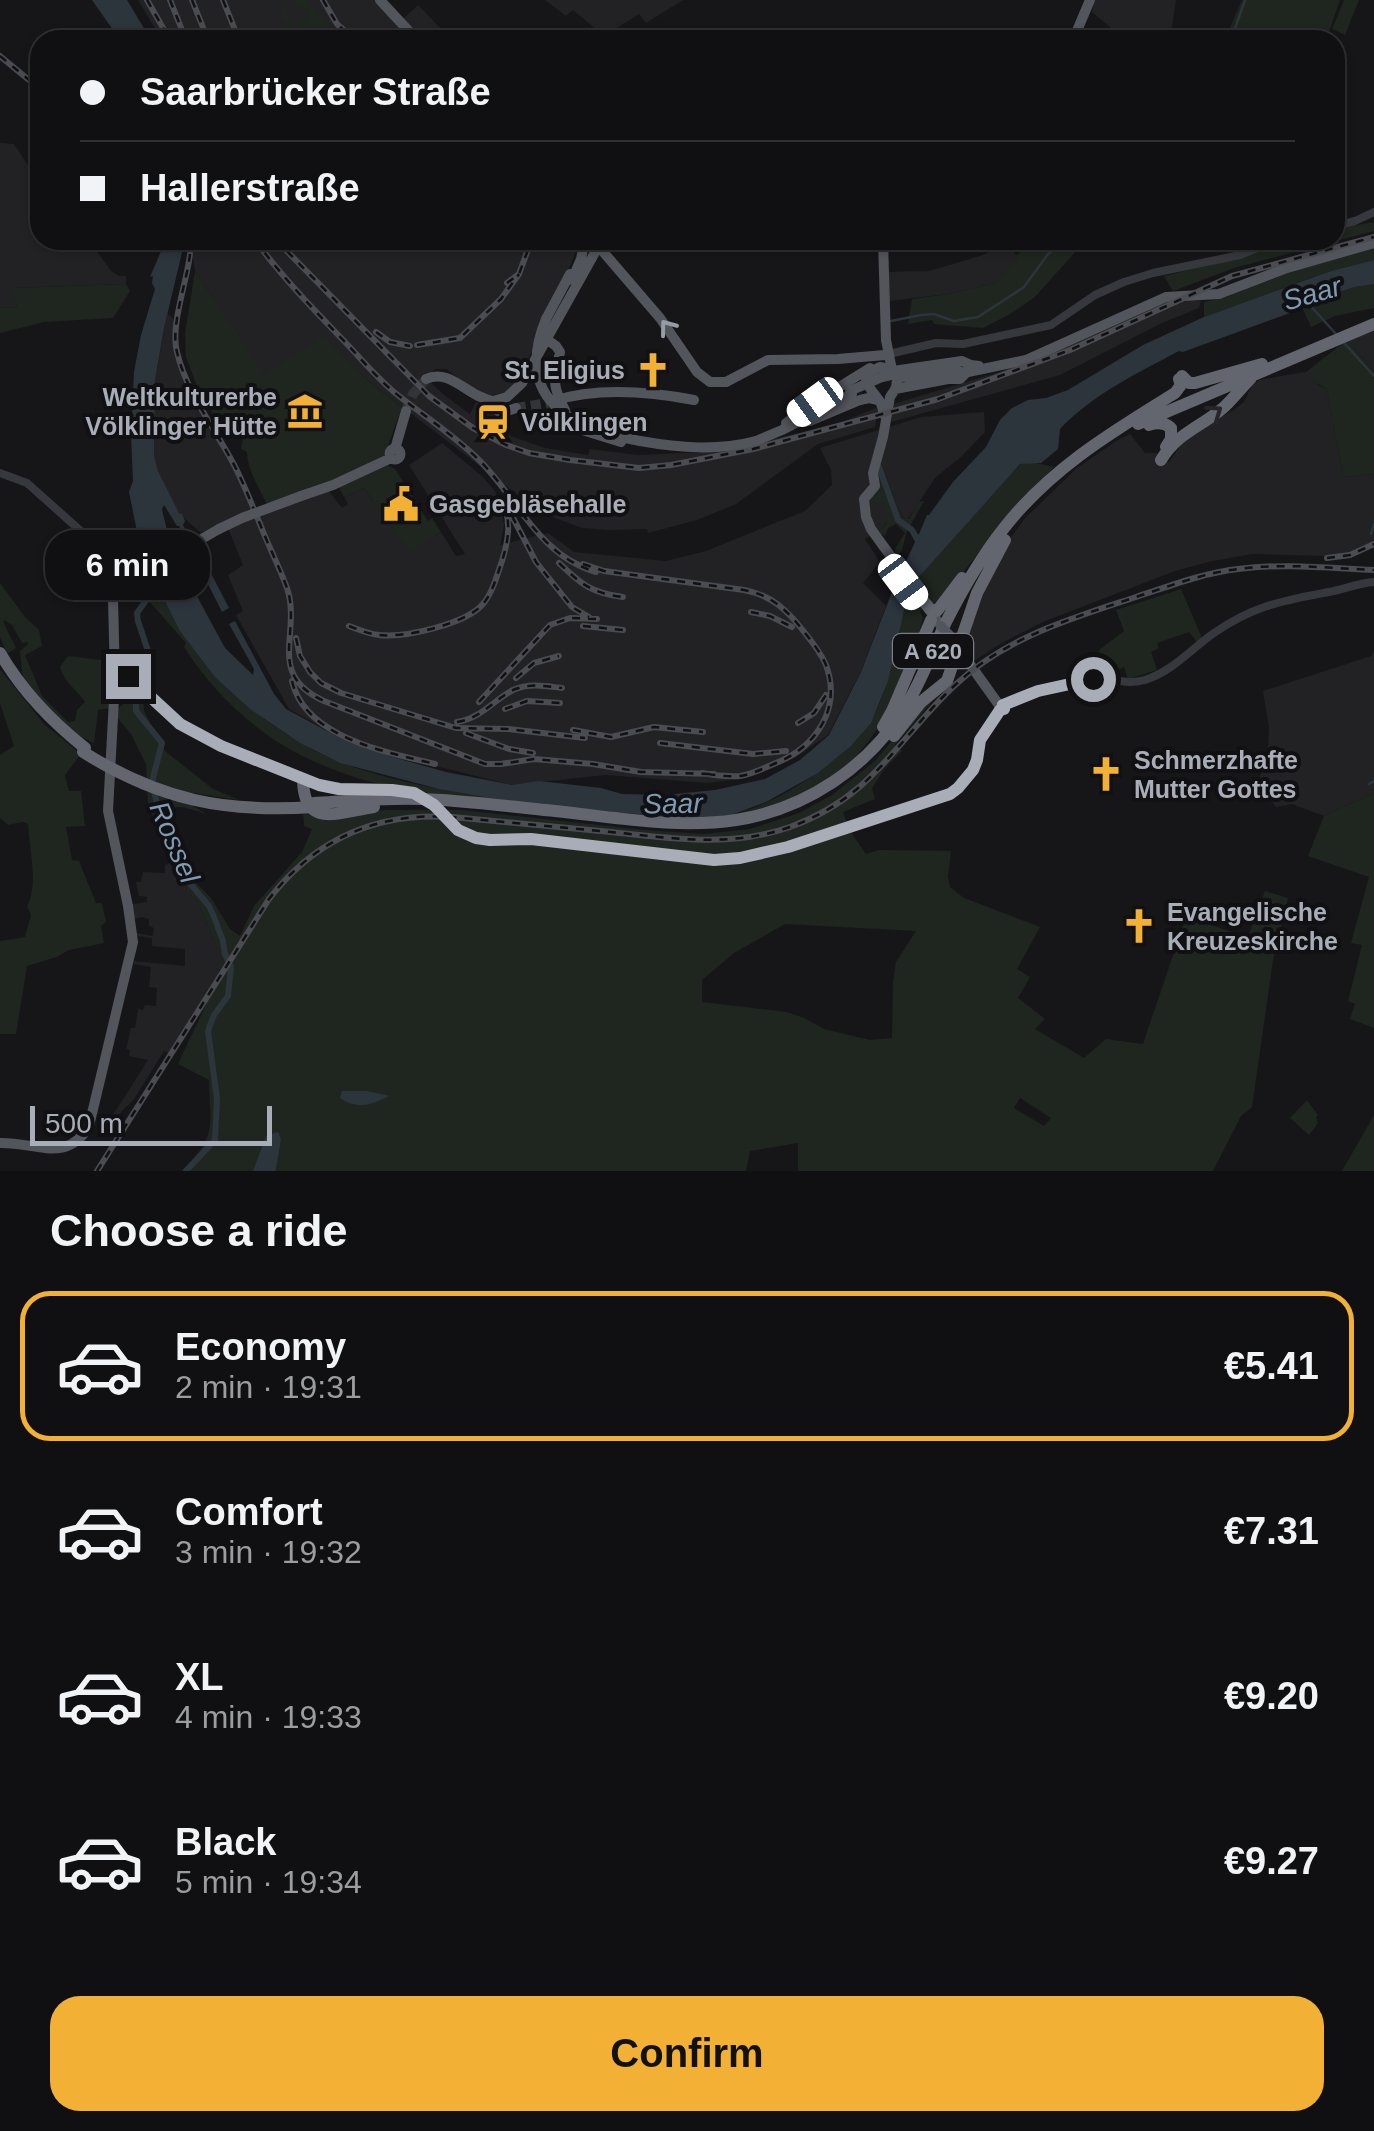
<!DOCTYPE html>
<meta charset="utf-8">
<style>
body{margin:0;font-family:Helvetica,sans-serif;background:#19191b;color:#f1f3f6;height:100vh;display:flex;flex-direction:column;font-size:38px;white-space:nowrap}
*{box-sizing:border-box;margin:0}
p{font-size:32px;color:#9c9d9f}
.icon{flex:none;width:55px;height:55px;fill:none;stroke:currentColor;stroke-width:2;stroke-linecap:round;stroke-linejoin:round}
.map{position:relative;height:1171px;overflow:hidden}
.details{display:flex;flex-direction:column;background:#101012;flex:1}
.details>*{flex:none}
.hud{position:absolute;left:30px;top:30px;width:1315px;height:220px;border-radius:30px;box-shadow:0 2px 8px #0004,0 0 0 2px #303032;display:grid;align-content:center;height:220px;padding:0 50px;background:#101012}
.scale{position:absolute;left:30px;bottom:25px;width:242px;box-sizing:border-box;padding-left:10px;border:5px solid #a8adb8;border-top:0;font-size:28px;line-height:35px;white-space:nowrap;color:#a8adb8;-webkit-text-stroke:8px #111113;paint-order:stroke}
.end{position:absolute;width:45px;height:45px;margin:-22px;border:12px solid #a8adb8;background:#111;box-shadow:0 0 0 5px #111}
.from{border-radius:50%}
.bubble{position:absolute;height:70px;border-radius:30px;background:#101012;box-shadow:0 2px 8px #0004,0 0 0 2px #303032;font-size:32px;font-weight:600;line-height:70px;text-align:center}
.car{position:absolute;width:30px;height:60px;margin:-30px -15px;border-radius:12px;box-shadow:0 0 8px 2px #0007;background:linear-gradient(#fff 24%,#345 0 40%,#fff 0 76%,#345 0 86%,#fff 0)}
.hud b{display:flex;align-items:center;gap:35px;height:95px;font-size:38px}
.hud b+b{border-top:2px solid #303032}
.hud i{width:25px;height:25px;background:#f1f3f6}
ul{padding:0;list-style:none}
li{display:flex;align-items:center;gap:30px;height:150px;margin:0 20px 15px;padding:0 30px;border:5px solid transparent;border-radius:30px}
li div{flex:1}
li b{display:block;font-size:38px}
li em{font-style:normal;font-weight:600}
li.selected{border-color:#f2b134}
li>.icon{width:90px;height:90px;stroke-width:1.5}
h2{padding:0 50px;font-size:45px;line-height:120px}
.primary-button{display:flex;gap:20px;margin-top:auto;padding:20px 50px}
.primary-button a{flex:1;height:115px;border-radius:30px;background:#f2b134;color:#111;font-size:40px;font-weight:600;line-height:115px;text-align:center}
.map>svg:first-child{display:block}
.built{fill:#222225}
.green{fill:#1e261f;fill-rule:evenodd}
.water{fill:#2c353c}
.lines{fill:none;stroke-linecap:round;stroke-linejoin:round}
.stream{stroke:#2c353c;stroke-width:2.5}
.river{stroke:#2c353c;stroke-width:6}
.major-tunnel{stroke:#333438;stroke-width:10;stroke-dasharray:10 5;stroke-linecap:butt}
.minor{stroke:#37383d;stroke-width:8}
.major{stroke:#53555c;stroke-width:10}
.highway{stroke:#63666e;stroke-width:12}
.rail-casing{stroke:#4a4c52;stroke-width:6}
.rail{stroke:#111113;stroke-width:2.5;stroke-dasharray:8;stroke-linecap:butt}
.minor-bridge{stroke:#37383d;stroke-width:8}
.major-bridge{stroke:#53555c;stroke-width:10}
.highway-bridge{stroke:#63666e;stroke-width:12}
.oneway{stroke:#979ba6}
.oneway2{stroke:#26262a}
.route{stroke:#a8adb8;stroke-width:12}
.labels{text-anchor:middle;stroke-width:8;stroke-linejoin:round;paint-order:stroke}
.shield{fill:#111113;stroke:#7b7e86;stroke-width:2.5}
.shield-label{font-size:22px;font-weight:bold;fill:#a8adb8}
.poi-label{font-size:25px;font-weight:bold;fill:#a8adb8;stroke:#111113;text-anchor:start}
.water-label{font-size:28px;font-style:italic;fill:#7f9bb3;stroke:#111113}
</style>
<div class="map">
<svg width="1374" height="1171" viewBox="0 0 1374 1171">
<rect width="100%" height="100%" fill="#161618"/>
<!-- built -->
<path class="built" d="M138,0H378L408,40H162Z
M545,0H683L646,23L639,14L604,36L573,10L566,16Z
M1095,0H1176L1170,40H1112L1116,32L1092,12Z
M418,5L447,35L441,40H433L424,31L418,37L402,20Z
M0,143L14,144L31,170H40V240H89L111,271L119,276H126V284L13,288L17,307L0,308Z
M190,240H568L576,249L574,257L519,380L504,393L485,396L477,388L474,390L446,369H436L424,377L448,398L470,414L476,402L489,407L502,415L507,435L545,448L588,455L590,449L638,455L728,451L842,422L878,407L875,427L818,444L736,504L697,520L648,533L647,529L611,530L582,528L542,513L368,381L324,337L265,375L195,271Z
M1008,241L1019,260L995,283L949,294L889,301L887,272L927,271L940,268L983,255Z
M1185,300L1201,301L1199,308L1162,323L1060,375L891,422L893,404L1016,367L1103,331L1165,302Z
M167,313L175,321L174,352L184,376L238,477L251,511L201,533L179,514L158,471L154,455L155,380Z
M1374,329V372L1347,340Z
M1311,371L1318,385L1327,389L1343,477L1374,474V542L1349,553L1327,556L1252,554L1208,562L1175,571L1043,622L1000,644L974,661L963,649L962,641L997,557L1025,518L1077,468L1116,441L1130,434L1145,453H1157L1166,462H1169L1181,445L1205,425L1234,410L1244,402L1252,385L1259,380Z
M984,412L985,432L962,456L935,478L908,519L904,518L899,510L883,467L878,470L882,480L881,497L889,518L882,529L865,539L880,562L863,583L886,606L861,671L828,735L796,757L738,779L708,783L606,775L512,785L387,754L334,734L289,709L236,615L243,611L228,575L243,565L228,528L328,490L342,508L348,504L344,497L364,488L410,551L441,532L456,556L465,554L409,465L442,443L483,477L495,491L500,505L504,525L500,545L548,533L574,552L666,561L706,551L805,511L832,485L831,470L820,448L921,417Z
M1374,651V793L1324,816L1292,804L1276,807L1257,781L1267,763L1268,751L1269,728L1263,691L1371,656Z
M175,852L178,856L187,891L198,902L224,964L170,1054L164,1051L134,1099L113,1120L111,1118L148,1060L129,1056L130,1050L126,1049L131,1028H135L138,1009L143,1010L145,1005L156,1006L157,988L149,987L151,967L134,964V961L185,966V949L152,946V938L137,936V933L153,936L154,928L149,926V919L142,917L134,919L132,904L147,902V897L139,896L136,882H141L143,872L165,873V865L170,863V853Z"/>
<!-- green -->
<path class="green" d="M278,0H281L293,28L309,18L308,12L289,0H307L327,23L326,28L312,40H296L292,37Z
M1242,0H1340L1326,40H1228L1229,30Z
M1344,0H1359L1345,35L1332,29Z
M1374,222V231L1234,268L1173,291L1164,276L1243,257L1286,240H1335V229Z
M1028,240H1086L1035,297L1012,313L983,328L934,324L932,320L908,324L912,299L949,294L995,283L1018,260L1016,255L1031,246Z
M1374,247V260L1331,271L1204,317V302L1227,297L1268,279Z
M195,271L265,374L324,336L368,381L402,407L384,457L389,466L395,469L428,521L432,518L441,532L410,552L364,488L344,497L335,480L267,504C259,488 247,469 247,452L241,449L243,439L233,430L226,437L197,386L186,357L185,333Z
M126,284L130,291L113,318L44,322L0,333V308L17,307L12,288Z
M1374,284V308L1335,316L1311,327L1302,307L1355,287Z
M1347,340L1374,372V474L1343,477L1327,389L1313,381L1311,372H1306Z
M1031,462L1054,467L1014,507L941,601L935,605L928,601L920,612L923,618C904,696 868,769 791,802C771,810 746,817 725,820C680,826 626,815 581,810C491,800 397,800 313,761C260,737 216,697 184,647L186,643L148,600L157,588C195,658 230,700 299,742C327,760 358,769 390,778C462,796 535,804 608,812C646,816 691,825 729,816C772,805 814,778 847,749C902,702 885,631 919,577L1003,481L1021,464Z
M879,466L883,467L899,510L903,518L909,519L919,502L924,501L906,533L902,551L895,557V549L905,533L896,524L888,528L885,536L883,534L879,536L877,532C891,524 888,516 883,502L871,504L870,499L881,488Z
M0,583L25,617L39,630L42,646L25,655L42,696L68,722L75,721L77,710L85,702C76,689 65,683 60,667L68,656L101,660L110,663V708L98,710L94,743L70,731L23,681L20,651L28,644L27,642L22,643L12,625L4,620V624L16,648L7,654L0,637Z
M1181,589L1202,638L1197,642L1189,632L1157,643L1159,648L1151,652L1157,670L1128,679L1124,667L1106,675L1099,674L1100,654L1099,650L1124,631L1116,610Z
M0,669L44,724L81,754L65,775L69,791H81L85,826L66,827L72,860L79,861L96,903H102L106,922L101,926L104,943L69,950L57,957L27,966L16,1034H0V941L25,937L31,915L27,906C39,885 29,848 28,824L23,822L8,825L0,818V755L14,746L0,703Z
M133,686L143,695L144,711L165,751L213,789L239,800L193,793L191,805L207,814L183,807H175L167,816L196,883L211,898L230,929L240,936L254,906L302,852L312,829L304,826L303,813L319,817L385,810H461L646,830L703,834L750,829L799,813L832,795L875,761L923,704L940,692L895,745L902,751L886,767L872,788L875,799L843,812L850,831L866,854L879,850L951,851L948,877L950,887L964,898L1040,927L1017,969L1030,977L1018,998L1045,1019L1035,1029L1084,1058L1106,1039L1143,1044L1186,917L1248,937L1265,891L1288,898L1273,960L1252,1107L1241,1116L1213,1171H798V1143L750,1151L746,1171H181C218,1136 210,1127 209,1080L178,1064C193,1030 212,997 223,962L198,902L187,891L178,856L172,849L166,829H158L148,804L146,764L131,734L115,715L116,710L125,703ZM785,924L916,931L896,962L893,982L892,1038L870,1040L824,1029L804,1018L787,1012L702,1002V980L734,953ZM1020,1098L1051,1118L1044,1126L1014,1108Z
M1374,793V1028L1350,1019L1355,1004L1348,1001L1362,945L1351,943L1369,877L1308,856L1324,816Z
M1307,1100L1318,1115L1316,1117L1318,1123L1309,1135L1290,1118Z
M1374,1115V1171H1342Z"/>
<!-- water -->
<path class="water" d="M92,0H127L151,40H120Z
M161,240H185L164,328L155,380L154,455L158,471L179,513L182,514L185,521L183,525L197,553L201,554L229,608L222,612L179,526H177L164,505L162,509C164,519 168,532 169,541C171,558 174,565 186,576L225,648L253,675L254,669L229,624L235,621L274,694L286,709L340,738L389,756L446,772L512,785L539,781L601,788L622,794L665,795L715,790L765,779L800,760L829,735L861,672L892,592L915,542L914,535L919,534L927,515H929L953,482L986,447L1000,420L1012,408L1028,400L1046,398L1068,390L1143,345L1204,317L1331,271L1374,260V284L1355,287L1301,305V309L1183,352L1179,351C1138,373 1093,394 1060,429L1058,449L1041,463L1020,464L919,577L911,589L906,602L888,681L871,723L851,746L818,773L766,802L726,817L687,819L513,802L439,789L340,763L300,743L250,709L215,677L180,631L158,588L154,590V578L150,564L141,551L129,492L133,481L131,435L134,372L141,335L155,289L152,283L153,276L150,277L162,249Z
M342,1091H367L389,1096C371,1105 358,1110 340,1098Z
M278,1132L281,1139L276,1169L275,1171H253L266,1136Z"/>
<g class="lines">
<!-- stream -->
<path class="stream" d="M1231,40L1245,0
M1308,303L1336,334
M891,321L921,315L934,314L954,321L978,317L1024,287L1048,254L1069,240
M1345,344L1374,376
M1371,534L1374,524
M1369,784L1374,781"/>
<!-- river -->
<path class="river" d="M879,467L898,520L912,530L917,539
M158,584L137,613L138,621L150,657L136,695V711L162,743L152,782L159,813L182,859L187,880L209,906L214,917L223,941L225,954L231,967L228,996L214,1015L208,1031L217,1099L215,1140L186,1171"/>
<!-- major-tunnel -->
<path class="major-tunnel" d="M516,408L548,403
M406,411L413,394L426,379"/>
<!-- minor -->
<path class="minor" d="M1335,226L1355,221L1374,212
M889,354L936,343L963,344L1051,325L1095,295L1124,282L1153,273L1240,255L1277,240
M0,473L27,483L83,533L105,557L112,579L118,588
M115,674L128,676L181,724L217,744L319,785L365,789
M1003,705C1027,693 1072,678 1099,679C1115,679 1128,685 1145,680C1173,671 1191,649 1214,633C1255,605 1282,601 1329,592C1344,589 1359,583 1374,582
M453,825L468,835L483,840L531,839L648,853L725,860L788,847L950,794L958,787L973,770L981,737L1000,710"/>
<!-- major -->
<path class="major" d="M380,0L417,40
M1073,40L1090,0
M593,240L660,318L697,372L710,382H726L768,360L838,359L885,355
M883,240L886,340L892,370
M572,280L581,259L585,240
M546,319L570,274
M545,338L556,346L560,352L557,367
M893,371L962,361L971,365L979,366
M968,372L1026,360L1166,297L1219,294L1284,269L1374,243
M901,377L958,371L966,373
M426,379C451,368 467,397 493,401L497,410L501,413L516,408
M866,381C871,394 884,400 883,414
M867,385L870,372L880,367L890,369L897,379L896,388L890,397L883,437L873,473L875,486L864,499L866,517L871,529L941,626
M895,389L948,379H960L969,370
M493,401L507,397L522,383L598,247
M553,401C597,387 647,391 694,400
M558,415L579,429L621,442
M810,421L860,400L869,398L878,400
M786,423L815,402L870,368
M756,441L782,430L852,394
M389.5 454a5.5 5.5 0 1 1 11 0a5.5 5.5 0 1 1-11 0Z
M395,449L406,411
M301,496L333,485L391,458
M949,635L999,705
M0,1143C36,1142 67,1164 89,1126L133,942L128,906L108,811L115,680L113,599L118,588L123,584L219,529"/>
<!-- highway -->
<path class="highway" d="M1182,376L1189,383H1195L1262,364
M1138,424L1374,324
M1149,425C1157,422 1164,422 1171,428V439L1166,447
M1161,460C1177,433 1201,427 1223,408C1233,399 1241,388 1251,378
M921,598L930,609L937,611L962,578
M0,653C22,691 51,721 85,748
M883,727L892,711L931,620
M894,736L921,702L947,681L977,593L1005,540
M303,780C304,830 339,812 374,807
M314,803C349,801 385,798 420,799C465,800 510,807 555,811C614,817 677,829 736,820C806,809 869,767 906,706C922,680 932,651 945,624C962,590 981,557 1004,528C1051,468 1112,432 1175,393L1181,385L1179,379"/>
<defs>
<path id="rail" d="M147,0L170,40
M170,0L186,40
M192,0L208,40
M223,0L239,40
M323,0L337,24L355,40
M0,56L40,89
M255,240C282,277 314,310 346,343C361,359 376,377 394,392C421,414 451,433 477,458C517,496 537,555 596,572
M276,240L429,396L473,428L506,445L529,453L570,460L639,468L671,465L753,449L938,399L1070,350L1232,276L1374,237
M190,254C187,282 170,326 177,352C186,391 213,426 232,461C243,481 251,503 260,524C268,545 279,566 287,588C302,633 265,674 324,701L485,764H501L534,759L593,764L641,772L714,774
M507,283L519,274L529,247
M376,332L390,342L410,346
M417,345L460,338L501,299L519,274
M512,516L536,562L572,607L589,617
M1327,558L1350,555L1374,544
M559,563C581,584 591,593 623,597
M583,564L604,571L744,590C772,595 788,611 805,633C813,643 821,653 826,665C842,709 816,747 776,763C764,768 753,774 740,776C727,777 714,775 702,773
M751,612L770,616L792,627
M349,626C359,630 369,634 379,635C405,638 466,624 483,604C493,592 497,575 502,561C509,539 511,522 503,500
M583,626L623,630
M296,638L300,656L310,672L321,683L341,693L456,728L508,729L585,738
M516,678L534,663L559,656
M292,681C305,738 387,752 435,764
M479,702L550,625L570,618L597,619
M505,709L527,701L560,703
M457,722C482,718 492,701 513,690C529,683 545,686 562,688
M798,723L814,713L826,695
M573,730L611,737L654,727L703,732
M466,733L509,749L533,753
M660,743L753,754L786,751
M97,1171L269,899C315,839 377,812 452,817C505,822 558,827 611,832C671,838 731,848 790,827C873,797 896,741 954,686C1006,637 1070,619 1136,597C1170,586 1203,573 1238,569C1283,563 1329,568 1374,570"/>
</defs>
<!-- rail casing -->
<use href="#rail" class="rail-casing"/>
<!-- rail -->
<use href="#rail" class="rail"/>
<!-- minor-bridge -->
<path class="minor-bridge" d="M365,789C417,790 416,790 453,825"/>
<!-- major-bridge -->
<path class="major-bridge" d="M546,319C513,399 571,429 640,441C680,448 717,451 756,441
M557,367C552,383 557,395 565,410
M850,391L882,377L900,373
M219,529L242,518L301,496
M941,626L949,635"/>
<!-- highway-bridge -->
<path class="highway-bridge" d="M83,752C160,800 224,813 314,807"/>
</g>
<!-- one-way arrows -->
<defs><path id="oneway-chevron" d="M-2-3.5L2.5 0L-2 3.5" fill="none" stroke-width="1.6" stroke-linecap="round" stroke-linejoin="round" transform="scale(2.5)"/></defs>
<use class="oneway" href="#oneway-chevron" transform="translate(667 327) rotate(-127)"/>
<use class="oneway2" href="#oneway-chevron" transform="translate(1215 412) rotate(-35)"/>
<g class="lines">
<!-- route -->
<path class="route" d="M128,676L180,724L221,746L319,785L339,789L392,790L414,793L434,805L458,830L476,838L490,840L531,839L714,860L740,858L788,847L950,794L958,788L973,770L977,760L980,740L1000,710L1004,709L1003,705L1038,691L1093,679"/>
</g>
<!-- icons -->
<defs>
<symbol id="church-bare" viewBox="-9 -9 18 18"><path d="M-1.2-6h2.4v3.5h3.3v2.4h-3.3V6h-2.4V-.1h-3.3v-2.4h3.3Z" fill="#f2b134" stroke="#111113" stroke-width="2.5" paint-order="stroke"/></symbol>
<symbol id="museum-bare" viewBox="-9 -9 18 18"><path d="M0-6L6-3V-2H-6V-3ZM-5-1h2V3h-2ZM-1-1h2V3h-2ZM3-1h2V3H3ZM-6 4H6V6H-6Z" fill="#f2b134" stroke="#111113" stroke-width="2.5" paint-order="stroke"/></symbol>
<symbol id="station-bare" viewBox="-9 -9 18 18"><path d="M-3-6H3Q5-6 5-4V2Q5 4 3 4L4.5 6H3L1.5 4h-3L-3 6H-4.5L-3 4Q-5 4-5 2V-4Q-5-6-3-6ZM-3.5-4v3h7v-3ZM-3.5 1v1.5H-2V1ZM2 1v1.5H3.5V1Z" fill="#f2b134" stroke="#111113" stroke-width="2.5" paint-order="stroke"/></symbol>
<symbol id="civic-bare" viewBox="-9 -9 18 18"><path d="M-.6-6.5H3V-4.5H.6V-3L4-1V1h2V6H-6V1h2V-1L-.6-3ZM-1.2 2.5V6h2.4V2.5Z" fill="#f2b134" stroke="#111113" stroke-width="2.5" paint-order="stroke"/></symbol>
</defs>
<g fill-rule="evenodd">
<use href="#church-bare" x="628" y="345" width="50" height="50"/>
<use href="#museum-bare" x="280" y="386" width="50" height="50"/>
<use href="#station-bare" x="468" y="397" width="50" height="50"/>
<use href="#civic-bare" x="376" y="479" width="50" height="50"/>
<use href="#church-bare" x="1081" y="749" width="50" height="50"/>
<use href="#church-bare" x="1114" y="901" width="50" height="50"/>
</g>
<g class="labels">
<!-- shield labels -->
<rect class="shield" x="893" y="634" width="80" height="34" rx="8"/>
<g class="shield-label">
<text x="933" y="659">A 620</text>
</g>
<!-- poi labels -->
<g class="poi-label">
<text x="625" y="379" text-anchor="end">St. Eligius</text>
<text x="277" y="406" text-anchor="end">Weltkulturerbe<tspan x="277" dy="29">Völklinger Hütte</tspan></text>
<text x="521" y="431">Völklingen</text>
<text x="429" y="513">Gasgebläsehalle</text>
<text x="1134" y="769">Schmerzhafte<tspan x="1134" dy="29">Mutter Gottes</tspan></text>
<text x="1167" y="921">Evangelische<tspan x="1167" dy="29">Kreuzeskirche</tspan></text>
</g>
<!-- water labels -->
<g class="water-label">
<text transform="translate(1312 293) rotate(-16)" y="10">Saar</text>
<text transform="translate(673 803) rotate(-1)" y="10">Saar</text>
<text transform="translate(175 842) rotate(67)" y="10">Rossel</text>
</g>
</g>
</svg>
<div class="scale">500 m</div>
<i class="end from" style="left:1093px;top:679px"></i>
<i class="end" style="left:128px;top:676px"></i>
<div class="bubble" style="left:45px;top:530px;width:165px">6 min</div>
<i class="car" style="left:815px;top:402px;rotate:234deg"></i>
<i class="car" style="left:903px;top:582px;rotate:143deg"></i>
<div class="hud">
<b><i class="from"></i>Saarbrücker Straße</b>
<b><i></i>Hallerstraße</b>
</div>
</div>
<section class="details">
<h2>Choose a ride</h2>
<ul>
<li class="selected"><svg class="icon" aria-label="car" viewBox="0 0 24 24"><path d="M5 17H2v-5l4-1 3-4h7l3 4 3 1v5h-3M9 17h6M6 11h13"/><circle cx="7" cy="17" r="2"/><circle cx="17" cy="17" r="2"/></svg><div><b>Economy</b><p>2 min · 19:31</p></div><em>€5.41</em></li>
<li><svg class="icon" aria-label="car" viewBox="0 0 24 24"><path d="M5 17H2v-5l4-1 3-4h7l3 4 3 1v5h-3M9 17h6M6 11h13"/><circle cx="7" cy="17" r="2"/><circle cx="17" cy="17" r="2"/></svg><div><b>Comfort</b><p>3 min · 19:32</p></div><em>€7.31</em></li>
<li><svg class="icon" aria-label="car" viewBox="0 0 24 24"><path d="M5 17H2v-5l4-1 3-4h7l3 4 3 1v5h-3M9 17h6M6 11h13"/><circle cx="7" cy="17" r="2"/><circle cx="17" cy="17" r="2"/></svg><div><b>XL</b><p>4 min · 19:33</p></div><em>€9.20</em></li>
<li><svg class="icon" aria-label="car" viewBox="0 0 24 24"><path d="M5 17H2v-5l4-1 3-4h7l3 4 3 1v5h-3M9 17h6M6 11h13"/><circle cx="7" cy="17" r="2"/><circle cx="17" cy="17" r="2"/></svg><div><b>Black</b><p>5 min · 19:34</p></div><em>€9.27</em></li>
</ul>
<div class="primary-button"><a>Confirm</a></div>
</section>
